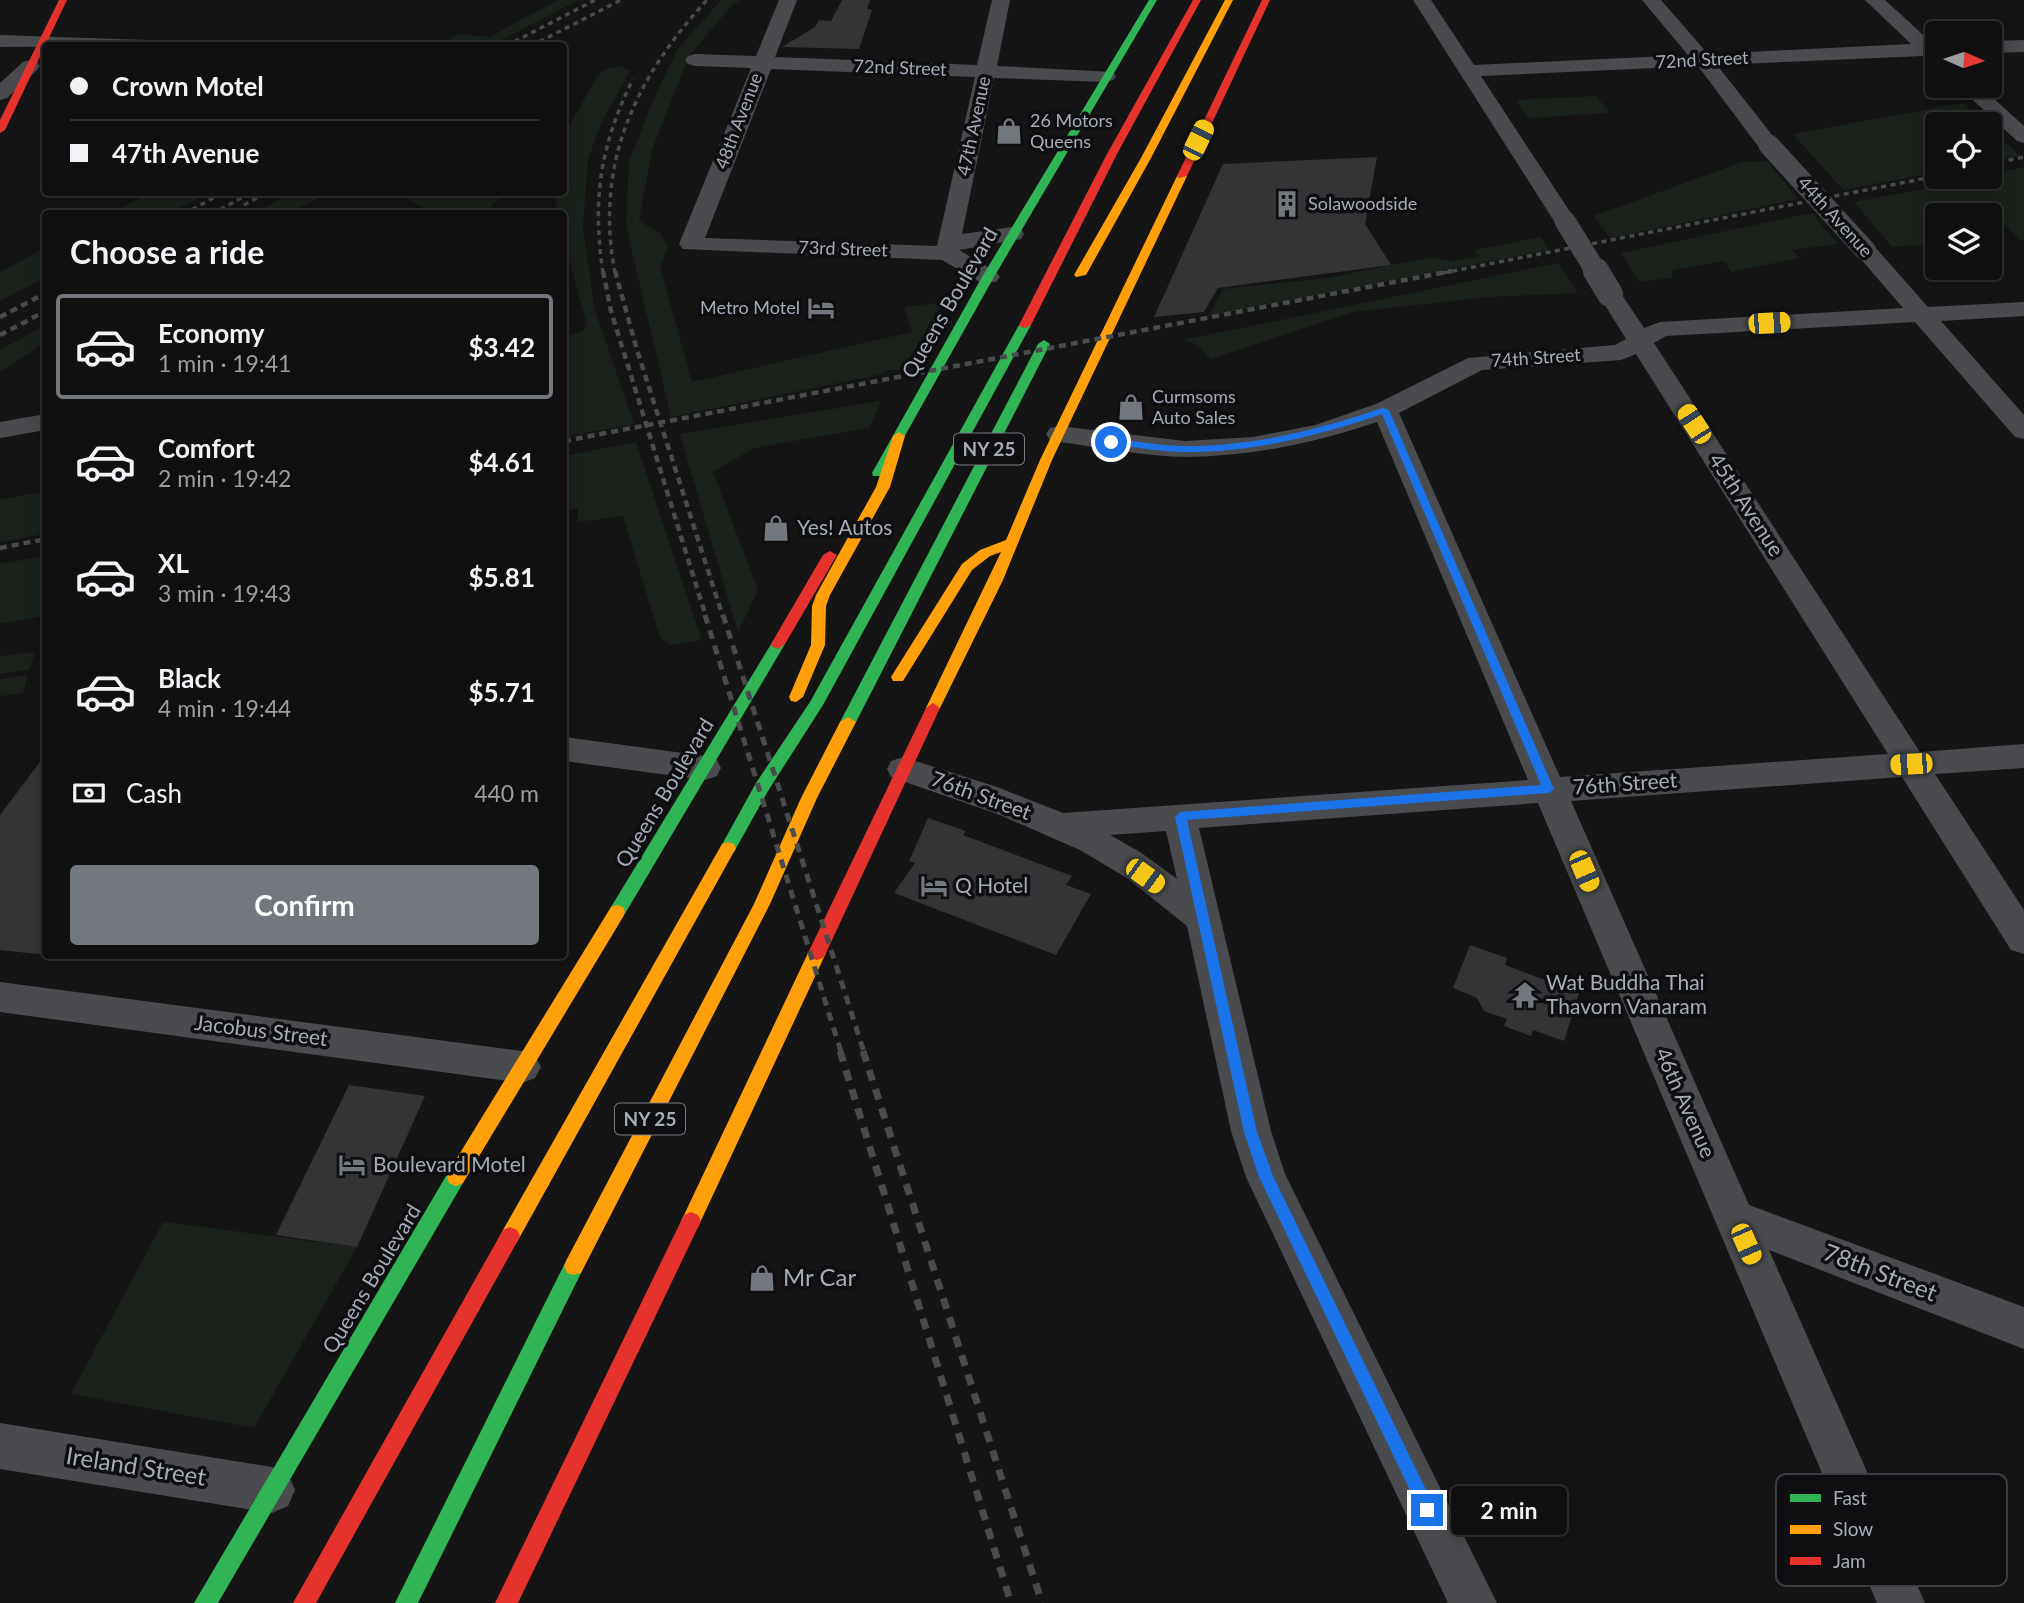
<!DOCTYPE html>
<meta charset="utf-8">
<style>
body{margin:0;font-family:Lato,sans-serif;background:#191919;color:#f1f3f6;height:100vh;display:flex;flex-direction:column;font-size:26px;white-space:nowrap}
*{box-sizing:border-box;margin:0}
p{font-size:23px;color:#9c9d9f}
.icon{flex:none;width:38px;height:38px;fill:none;stroke:currentColor;stroke-width:2;stroke-linecap:round;stroke-linejoin:round}
.map{position:relative;flex:1;overflow:hidden}
.side{position:absolute;left:42px;top:210px;width:525px;height:749px;display:flex;flex-direction:column;background:#101010;border-radius:7px;box-shadow:0 4px 18px #0003,0 0 0 2px #303030}
.side>*{flex:none}
.top-card{position:absolute;left:42px;top:42px;width:525px;height:154px;border-radius:7px;box-shadow:0 4px 18px #0003,0 0 0 2px #303030;display:grid;align-content:center;height:154px;padding:0 28px;background:#101010}
.needle{width:46px;rotate:93deg}
.buttons{position:absolute;left:1925px;top:21px;display:grid;gap:14px}
.buttons a{display:grid;place-items:center;width:77px;height:77px;border-radius:7px;background:#101010;box-shadow:0 4px 18px #0003,0 0 0 2px #303030;font-size:35px}
.end{position:absolute;width:32px;height:32px;margin:-16px;border:9px solid #1a73e8;background:#fff;box-shadow:0 0 0 4px #fff}
.from{border-radius:50%}
.bubble{position:absolute;height:49px;border-radius:7px;background:#101010;box-shadow:0 4px 18px #0003,0 0 0 2px #303030;font-size:23px;font-weight:700;line-height:49px;text-align:center}
.car{position:absolute;width:21px;height:42px;margin:-21px -10px;border-radius:9px;box-shadow:0 0 5px 2px #0007;background:linear-gradient(#f5c518 24%,#345 0 40%,#f5c518 0 76%,#345 0 86%,#f5c518 0)}
.top-card b{display:flex;align-items:center;gap:24px;height:66px;font-size:26px}
.top-card b+b{border-top:2px solid #303030}
.top-card i{width:18px;height:18px;background:#f1f3f6}
ul{padding:0;list-style:none}
li{display:flex;align-items:center;gap:21px;height:105px;margin:0 14px 10px;padding:0 14px;border:4px solid transparent;border-radius:7px}
li div{flex:1}
li b{display:block;font-size:26px}
li em{font-style:normal;font-weight:700}
li.current{border-color:#73777e}
li>.icon{width:63px;height:63px;stroke-width:1.5}
h2{padding:0 28px;font-size:32px;line-height:84px}
.pay{display:flex;align-items:center;gap:18px;height:77px;padding:0 28px;font-size:26px}
.pay p{margin-inline-start:auto}
.primary-button{display:flex;gap:14px;margin-top:auto;padding:14px 28px}
.primary-button a{flex:1;height:80px;border-radius:7px;background:#73777e;color:#fff;font-size:28px;font-weight:700;line-height:80px;text-align:center}
.map>svg:first-child{display:block}
.green{fill:#1b221c}
.building{fill:#343436}
.lines{fill:none;stroke-linecap:round;stroke-linejoin:round}
.street{fill:#494b4e;fill-rule:evenodd}
.fast{fill:#30b455;fill-rule:evenodd}
.slow{fill:#ff9f0a;fill-rule:evenodd}
.jam{fill:#e5322d;fill-rule:evenodd}
.rail-far3{stroke:#494b4d;stroke-width:3.5;stroke-dasharray:5 4.5;stroke-linecap:butt}
.rail-far2{stroke:#494b4d;stroke-width:4.5;stroke-dasharray:7 5;stroke-linecap:butt}
.rail-far1{stroke:#494b4d;stroke-width:5;stroke-dasharray:9 7;stroke-linecap:butt}
.rail{stroke:#494b4d;stroke-width:7;stroke-dasharray:11 9;stroke-linecap:butt}
.street-bridge-far1{stroke:#494b4e;stroke-width:21}
.street-bridge{stroke:#494b4e;stroke-width:26}
.route{fill:#1a73e8}
.labels{text-anchor:middle;stroke-width:7;stroke-linejoin:round;paint-order:stroke}
.far-street-label{font-size:18px;fill:#a6acb7;stroke:#0f0f11}
.far-poi-label{font-size:18px;fill:#a6acb7;stroke:#0f0f11;text-anchor:start}
.shield{fill:#0f0f11;stroke:#797d85;stroke-width:2}
.shield-label{font-size:19px;font-weight:bold;fill:#a6acb7}
.street-label{font-size:21px;fill:#a6acb7;stroke:#0f0f11}
.poi-label{font-size:21px;fill:#a6acb7;stroke:#0f0f11;text-anchor:start}
.near-street-label{font-size:24px;fill:#a6acb7;stroke:#0f0f11}
.near-poi-label{font-size:24px;fill:#a6acb7;stroke:#0f0f11;text-anchor:start}
.key{fill:#0f0f11;stroke:#3c3e43;stroke-width:2}
.key-label{font-size:19px;fill:#a6acb7}
</style>
<div class="map">
<svg width="2024" height="1603" viewBox="0 0 2024 1603">
<rect width="100%" height="100%" fill="#151515"/>
<!-- green -->
<path class="green" d="M558,0H579L492,45H440L458,34L489,37Z
M721,0H740L732,5L689,56L652,150L639,221L660,233L668,247L660,267L692,382L912,332L904,307L945,302L902,370H886L883,374L671,417L626,226L629,162L651,105L677,50Z
M620,66L630,71L601,123L588,159L583,227L594,307L634,424L564,437V337L582,331L587,325L564,241V214L558,213L553,193L564,192V136L596,78L605,69Z
M1596,96L1610,113L1528,118L1516,100Z
M1963,103L1986,124H1937V172L1843,190L1793,134Z
M1990,128L2020,156L1990,162Z
M1767,161L1798,199L1610,238L1594,216L1742,162Z
M2024,167V240H2020L2004,224L1990,225V215H1937V244L1892,247L1854,202L1990,177V174Z
M152,192H209V193L169,213H112Z
M292,193H329L289,213H253Z
M396,193H504L483,214L434,213Z
M1812,213L1838,244L1792,250L1800,258L1731,272L1724,261L1673,270L1672,278L1639,282L1621,253Z
M1541,237L1549,250L1209,316L1223,289L1327,278L1432,257L1450,261L1480,256L1474,250Z
M45,248V278L0,301V272Z
M1558,263L1578,293L1488,297L1353,312L1211,359L1197,345L1183,340Z
M45,325V343L0,372V350Z
M881,401L869,428L754,448L713,472L758,590L738,633L680,434Z
M636,442L699,632L701,640L697,641L670,645L660,637L623,516L578,522V508L564,511V456Z
M45,491V534L0,542V500Z
M45,556V616L0,624V564Z
M35,652L29,670L0,674V656Z
M28,675L23,693L0,696V679Z
M163,1222L357,1247L254,1428L71,1394Z"/>
<!-- building -->
<path class="building" d="M842,0H870L867,9L872,10L859,49L782,47L815,27L819,20L831,21Z
M1377,157L1365,224L1391,265L1218,288L1204,312L1154,317L1223,164Z
M46,754V955L0,950V815Z
M928,818L966,831L963,835L1072,876L1066,885L1091,894L1056,955L894,893L915,863L909,861Z
M1470,945L1507,958L1505,965L1579,993L1564,1041L1533,1030L1531,1036L1504,1026L1507,1019L1484,1011L1477,998L1453,988Z
M349,1085L425,1096L357,1247L276,1235Z"/>
<g class="lines">
<!-- street -->
<path class="street" d="M779,0H797L775,57L977,65L992,0H1010L997,66L1113,72L1116,76L1113,80L1106,82L994,78L962,234L1013,227L1021,229L1024,234L1021,239L959,250L996,272L1000,277L996,282H980L942,260L683,249L679,244L751,68L695,66L688,64L685,60L688,56L695,54L756,56ZM771,69L975,77L937,246L705,238Z
M1413,0H1431L1474,65L1688,55L1642,0H1661L1708,54L1911,44L1865,0H1885L1932,43H1937V64L1930,62L1923,56L1717,65L1780,145L1777,150H1761L1698,66L1481,76L1576,221L1573,226H1557L1554,221Z
M0,35L148,40L157,46L0,47Z
M2024,40V52L1990,53V41Z
M30,60L37,62L40,66L37,70L7,98L0,100V83L23,62Z
M1958,86H1980L2024,126V143L2017,141Z
M1866,244L1874,246L1928,307L2024,302V316L1941,321L2024,415V439L2015,437L1915,322L1666,336L1654,343L1920,752L2024,744V768L1935,774L2024,910V954L2011,950L1902,777L1571,801L1749,1205L2024,1307V1349L1769,1250L1925,1603H1877L1538,803L1199,828L1271,1131L1285,1174L1497,1603H1448L1246,1177L1231,1131L1187,926L1127,878L1080,850L1000,815L891,777L887,769L891,761L903,757L997,787L1063,813L1528,780L1377,422C1315,443 1253,456 1187,457C1147,457 1100,447 1059,442L1050,440L1046,434L1050,428L1059,426L1185,441L1253,437L1315,425L1376,404L1468,358L1615,345L1626,339L1598,294L1602,289L1610,287L1618,289L1644,328L1660,322L1903,308L1854,251L1858,246ZM1636,354L1888,754L1560,777L1399,413L1482,370L1621,360ZM1166,831L1177,879L1140,852L1110,835Z
M46,414V430L0,438V422Z
M564,737L705,756L717,760L721,768L717,776L705,780L564,761Z
M0,982L522,1051L535,1056L541,1067L535,1078L522,1083L0,1012Z
M0,1423L272,1467L288,1474L295,1490L288,1506L272,1513L0,1469Z"/>
<!-- fast -->
<path class="fast" d="M1149,0H1157L994,277L884,473L883,476H873L872,473L982,277Z
M1025,322L1031,325L823,705L768,791L734,852H722L720,848L756,783L810,702L1019,325Z
M1044,340L1050,344L856,722L853,726H843L840,722L1038,344Z
M778,639L785,644L623,917H611L609,912L611,907L773,641Z
M456,1168L463,1171L465,1177L463,1183L218,1603H194L449,1171Z
M574,1257L581,1259L584,1266L581,1273L418,1603H395L567,1259Z"/>
<!-- slow -->
<path class="slow" d="M1225,0H1233L1151,158L1086,275L1076,277L1074,275L1141,158Z
M1178,174L1187,176L1052,460L1003,580L940,708L933,713L928,712L926,708L1001,552L990,556L972,570L903,681H893L891,677L962,564L980,550L1006,540L1040,460Z
M899,432L905,436L890,487L830,595L826,606L825,645L803,697L796,702L791,701L789,697L811,645L812,606L816,595L876,487L893,436Z
M848,717L856,722L817,798L770,904L581,1273L574,1275L567,1273L564,1266L567,1259L754,904L801,798L840,722Z
M728,842L734,844L736,848L517,1242L510,1245L503,1242L500,1236L503,1230L722,844Z
M617,905L623,907L625,912L623,917L463,1183L456,1186L449,1183L447,1177L449,1171L611,907Z
M817,946L823,948L826,953L698,1227L691,1230L684,1227L681,1221L684,1215L808,953L811,948Z"/>
<!-- jam -->
<path class="jam" d="M59,0H67L5,130L0,133V120Z
M1193,0H1201L1117,154L1031,325L1025,328L1021,327L1019,325L1107,154Z
M1262,0H1270L1187,176L1178,178L1177,176Z
M830,551L837,555L785,644L778,649L773,647L771,644L823,555Z
M933,703L940,708L826,953L823,958L817,960L811,958L808,953L926,708Z
M691,1212L698,1215L701,1221L518,1603H495L684,1215Z
M510,1227L517,1230L520,1236L517,1242L316,1603H293L503,1230Z"/>
<!-- rail-far3 -->
<path class="rail-far3" d="M506,46L595,0
M531,46L621,0
M1990,164L2024,157
M244,205L268,192
M184,214L224,192
M212,214L252,192
M603,273C592,199 600,146 633,79
M615,273C594,165 635,78 707,0
M1443,273L1937,176"/>
<!-- rail-far2 -->
<path class="rail-far2" d="M603,271L611,311L706,617
M615,271L637,350L723,617
M0,317L46,293
M0,335L46,311
M564,441L1452,271
M0,548L46,539"/>
<!-- rail-far1 -->
<path class="rail-far1" d="M705,615L841,1052
M723,615L864,1052"/>
<!-- rail -->
<path class="rail" d="M840,1051L1011,1603
M863,1051L1042,1603"/>
<!-- street-bridge-far1 -->
<path class="street-bridge-far1" d="M1769,145L1866,251
M1565,221L1597,273"/>
<!-- street-bridge -->
<path class="street-bridge" d="M1596,271L1610,294"/>
</g>
<!-- route -->
<path class="route" d="M1382,408L1389,410L1554,789L1549,793L1187,820L1257,1132L1273,1176L1433,1504L1435,1510L1433,1515L1427,1518L1422,1515L1259,1177L1244,1132L1175,817L1180,812L1541,785L1382,414C1318,436 1254,452 1186,452C1161,452 1135,447 1111,444L1106,442L1111,439C1135,441 1161,446 1186,446C1254,446 1318,430 1382,408Z"/>
<!-- icons -->
<defs>
<symbol id="shop-bare" viewBox="-9 -9 18 18"><path d="M-5-2.5h2.3a2.7 3.5 0 0 1 5.4 0H5L5.5 6h-11ZM-1.5-2.5h3a1.5 2.3 0 0 0-3 0Z" fill="#73777e" stroke="#0f0f11" stroke-width="2.5" paint-order="stroke"/></symbol>
<symbol id="building-bare" viewBox="-9 -9 18 18"><path d="M-4-6H4V6H1V3H-1V6H-4ZM-2.5-4.3h1.7v1.8h-1.7ZM.8-4.3h1.7v1.8H.8ZM-2.5-1h1.7V.8h-1.7ZM.8-1h1.7V.8H.8Z" fill="#73777e" stroke="#0f0f11" stroke-width="2.5" paint-order="stroke"/></symbol>
<symbol id="hotel-bare" viewBox="-9 -9 18 18"><path d="M-6-4.5h1.5V1H6V5H4.5V3h-9V5H-6ZM-4 0a1.8 1.8 0 1 1 3.6 0ZM.5 0V-2.5h3Q6-2.5 6 0Z" fill="#73777e" stroke="#0f0f11" stroke-width="2.5" paint-order="stroke"/></symbol>
<symbol id="temple-bare" viewBox="-9 -9 18 18"><path d="M0-6L5-2H3V0L6.5 2.5H4V6H1.5V3h-3V6H-4V2.5H-6.5L-3 0V-2H-5Z" fill="#73777e" stroke="#0f0f11" stroke-width="2.5" paint-order="stroke"/></symbol>
</defs>
<g fill-rule="evenodd">
<use href="#shop-bare" x="990" y="112" width="38" height="38"/>
<use href="#building-bare" x="1268" y="185" width="38" height="38"/>
<use href="#hotel-bare" x="802" y="289" width="38" height="38"/>
<use href="#shop-bare" x="1112" y="388" width="38" height="38"/>
<use href="#shop-bare" x="757" y="509" width="38" height="38"/>
<use href="#hotel-bare" x="915" y="867" width="38" height="38"/>
<use href="#temple-bare" x="1506" y="976" width="38" height="38"/>
<use href="#hotel-bare" x="333" y="1146" width="38" height="38"/>
<use href="#shop-bare" x="743" y="1259" width="38" height="38"/>
</g>
<g class="labels">
<!-- far-street labels -->
<g class="far-street-label">
<text transform="translate(1702 60) rotate(-3)" y="6">72nd Street</text>
<text transform="translate(900 68) rotate(2)" y="6">72nd Street</text>
<text transform="translate(739 121) rotate(-69)" y="6">48th Avenue</text>
<text transform="translate(974 126) rotate(-78)" y="6">47th Avenue</text>
<text transform="translate(1835 217) rotate(48)" y="6">44th Avenue</text>
<text transform="translate(843 249) rotate(2)" y="6">73rd Street</text>
<text transform="translate(1536 358) rotate(-4)" y="6">74th Street</text>
</g>
<!-- far-poi labels -->
<g class="far-poi-label">
<text x="1030" y="127">26 Motors<tspan x="1030" dy="21">Queens</tspan></text>
<text x="1308" y="210">Solawoodside</text>
<text x="800" y="314" text-anchor="end">Metro Motel</text>
<text x="1152" y="403">Curmsoms<tspan x="1152" dy="21">Auto Sales</tspan></text>
</g>
<!-- shield labels -->
<g class="shield">
<rect x="954" y="433.5" width="70" height="31" rx="5"/>
<rect x="615" y="1103.5" width="70" height="31" rx="5"/>
</g>
<g class="shield-label">
<text x="989" y="456">NY 25</text>
<text x="650" y="1126">NY 25</text>
</g>
<!-- street labels -->
<g class="street-label">
<text transform="translate(950 303) rotate(-60)" y="7">Queens Boulevard</text>
<text transform="translate(1746 505) rotate(57)" y="7">45th Avenue</text>
<text transform="translate(1625 784) rotate(-4)" y="7">76th Street</text>
<text transform="translate(665 793) rotate(-59)" y="7">Queens Boulevard</text>
<text transform="translate(981 796) rotate(20)" y="7">76th Street</text>
<text transform="translate(261 1031) rotate(7)" y="7">Jacobus Street</text>
<text transform="translate(1685 1103) rotate(66)" y="7">46th Avenue</text>
<text transform="translate(372 1279) rotate(-59)" y="7">Queens Boulevard</text>
</g>
<!-- poi labels -->
<g class="poi-label">
<text x="797" y="535">Yes! Autos</text>
<text x="955" y="893">Q Hotel</text>
<text x="1546" y="990">Wat Buddha Thai<tspan x="1546" dy="24">Thavorn Vanaram</tspan></text>
<text x="373" y="1172">Boulevard Motel</text>
</g>
<!-- near-street labels -->
<g class="near-street-label">
<text transform="translate(1880 1273) rotate(21)" y="8">78th Street</text>
<text transform="translate(136 1467) rotate(9)" y="8">Ireland Street</text>
</g>
<!-- near-poi labels -->
<g class="near-poi-label">
<text x="783" y="1286">Mr Car</text>
</g>
</g>
<!-- legend -->
<rect x="1776" y="1474" width="231" height="112" rx="10" class="key"/>
<rect x="1790" y="1494" width="31" height="8" fill="#30b455"/>
<rect x="1790" y="1525" width="31" height="9" fill="#ff9f0a"/>
<rect x="1790" y="1557" width="31" height="8" fill="#e5322d"/>
<g class="key-label">
<text x="1833" y="1505">Fast</text>
<text x="1833" y="1536">Slow</text>
<text x="1833" y="1568">Jam</text>
</g>
</svg>
<div class="buttons">
<a><svg class="needle" viewBox="-14 -14 28 28"><path d="M0-13l5 13h-10z" fill="#e53935"/><path d="M0 13l5-13h-10z" fill="#9c9d9f"/></svg></a>
<a><svg class="icon" aria-label="locate" viewBox="0 0 24 24"><circle cx="12" cy="12" r="6"/><path d="M12 2v4M12 18v4M2 12h4M18 12h4"/></svg></a>
<a><svg class="icon" aria-label="layers" viewBox="0 0 24 24"><path d="M12 4l9 5-9 5-9-5zM3 14l9 5 9-5"/></svg></a>
</div>
<i class="end from" style="left:1111px;top:442px"></i>
<i class="end" style="left:1427px;top:1510px"></i>
<div class="bubble" style="left:1451px;top:1486px;width:116px">2 min</div>
<i class="car" style="left:1198px;top:140px;rotate:26deg"></i>
<i class="car" style="left:1769px;top:323px;rotate:87deg"></i>
<i class="car" style="left:1694px;top:424px;rotate:327deg"></i>
<i class="car" style="left:1911px;top:764px;rotate:267deg"></i>
<i class="car" style="left:1584px;top:871px;rotate:157deg"></i>
<i class="car" style="left:1145px;top:876px;rotate:126deg"></i>
<i class="car" style="left:1746px;top:1244px;rotate:156deg"></i>
<div class="top-card">
<b><i class="from"></i>Crown Motel</b>
<b><i></i>47th Avenue</b>
</div>
<section class="side">
<h2>Choose a ride</h2>
<ul>
<li class="current"><svg class="icon" aria-label="car" viewBox="0 0 24 24"><path d="M5 17H2v-5l4-1 3-4h7l3 4 3 1v5h-3M9 17h6M6 11h13"/><circle cx="7" cy="17" r="2"/><circle cx="17" cy="17" r="2"/></svg><div><b>Economy</b><p>1 min · 19:41</p></div><em>$3.42</em></li>
<li><svg class="icon" aria-label="car" viewBox="0 0 24 24"><path d="M5 17H2v-5l4-1 3-4h7l3 4 3 1v5h-3M9 17h6M6 11h13"/><circle cx="7" cy="17" r="2"/><circle cx="17" cy="17" r="2"/></svg><div><b>Comfort</b><p>2 min · 19:42</p></div><em>$4.61</em></li>
<li><svg class="icon" aria-label="car" viewBox="0 0 24 24"><path d="M5 17H2v-5l4-1 3-4h7l3 4 3 1v5h-3M9 17h6M6 11h13"/><circle cx="7" cy="17" r="2"/><circle cx="17" cy="17" r="2"/></svg><div><b>XL</b><p>3 min · 19:43</p></div><em>$5.81</em></li>
<li><svg class="icon" aria-label="car" viewBox="0 0 24 24"><path d="M5 17H2v-5l4-1 3-4h7l3 4 3 1v5h-3M9 17h6M6 11h13"/><circle cx="7" cy="17" r="2"/><circle cx="17" cy="17" r="2"/></svg><div><b>Black</b><p>4 min · 19:44</p></div><em>$5.71</em></li>
</ul>
<div class="pay"><svg class="icon" aria-label="cash" viewBox="0 0 24 24"><path d="M3 7h18v10H3z"/><circle cx="12" cy="12" r="2"/></svg>Cash<p>440 m</p></div>
<div class="primary-button"><a>Confirm</a></div>
</section>
</div>
